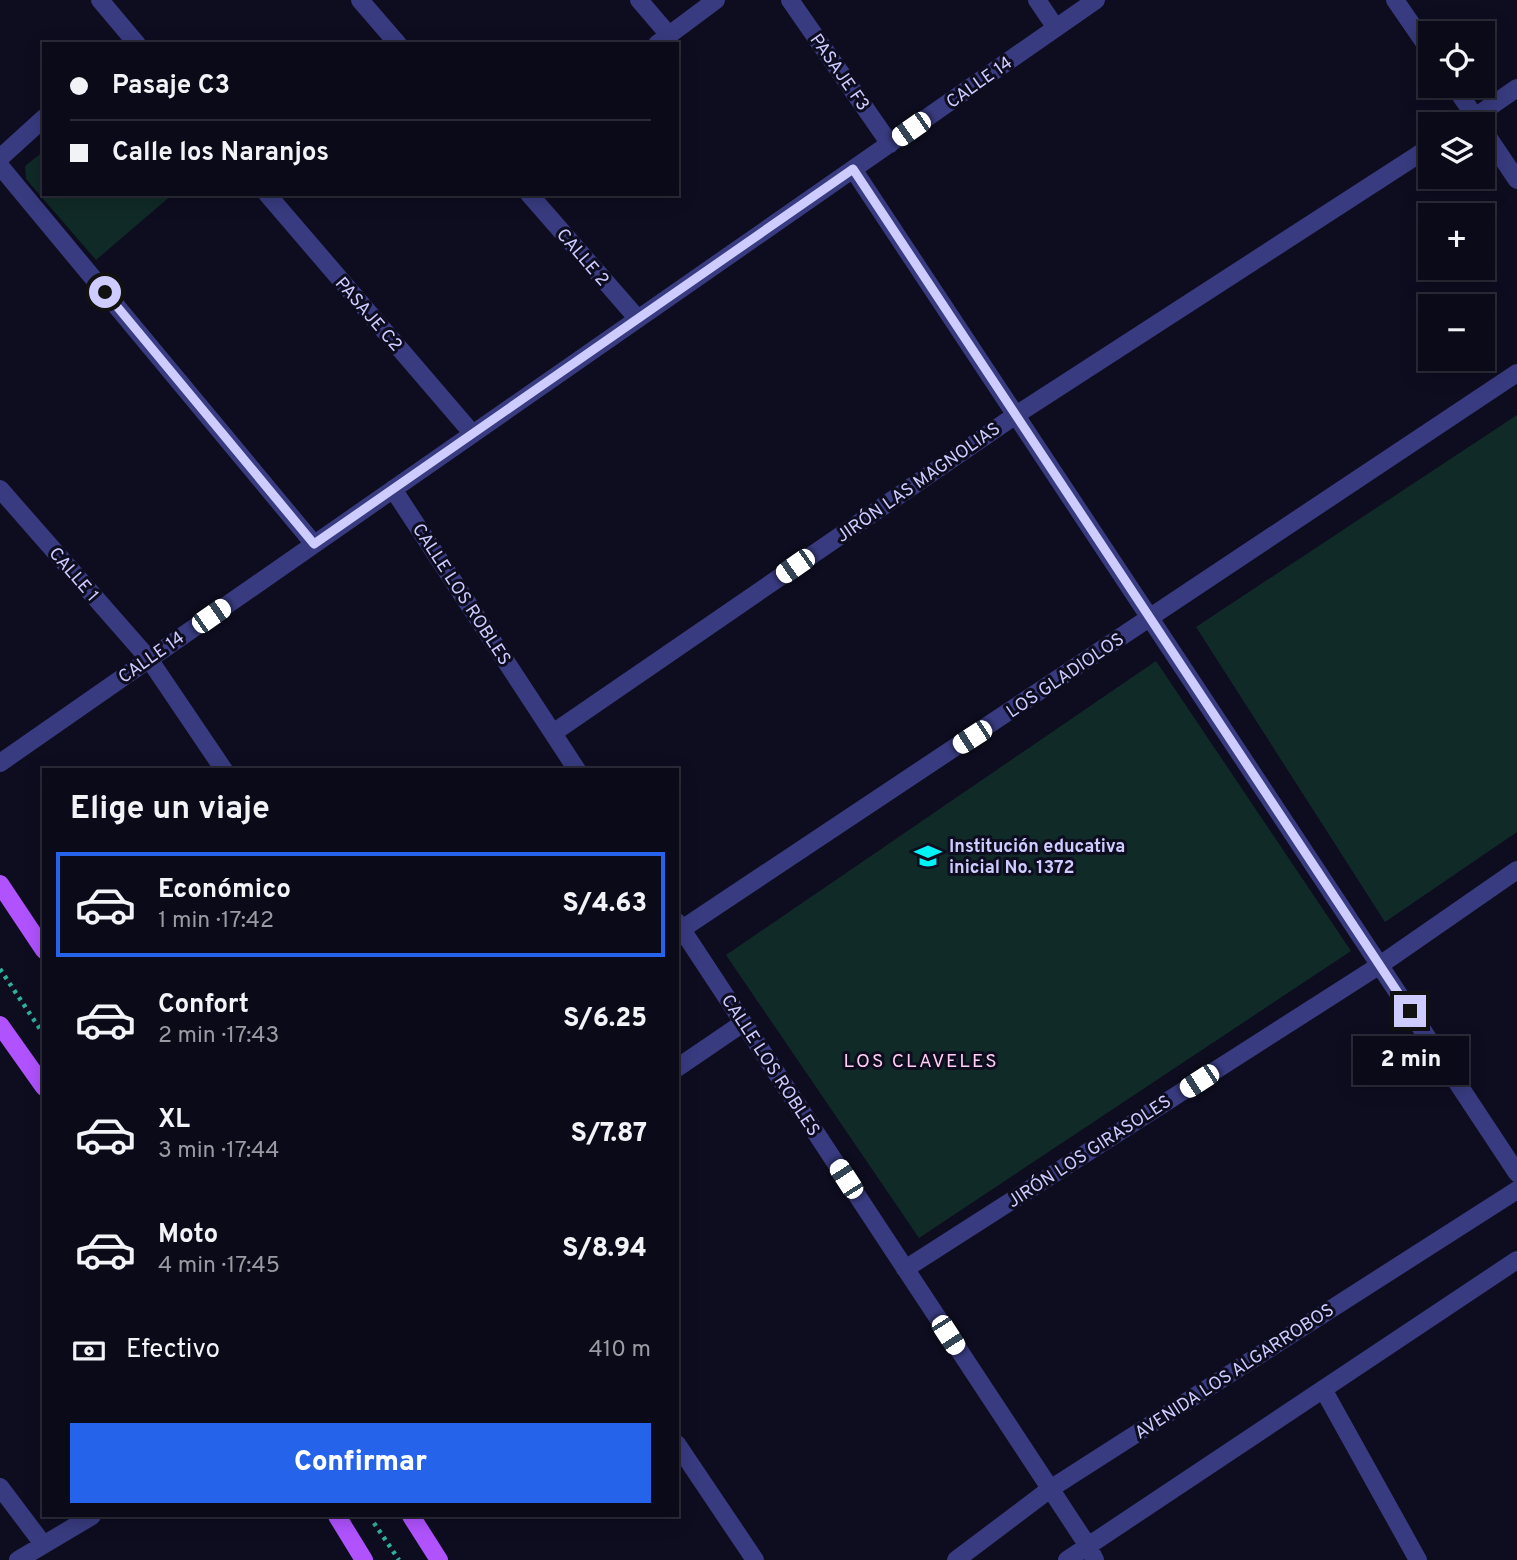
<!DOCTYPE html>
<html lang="es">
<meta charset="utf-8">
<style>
body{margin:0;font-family:Overpass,sans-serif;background:#131321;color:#f1f3f6;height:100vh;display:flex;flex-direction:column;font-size:26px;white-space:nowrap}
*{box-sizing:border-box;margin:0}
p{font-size:23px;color:#999aa2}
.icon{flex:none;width:38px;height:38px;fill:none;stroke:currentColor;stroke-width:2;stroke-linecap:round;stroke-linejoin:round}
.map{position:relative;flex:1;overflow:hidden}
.panel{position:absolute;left:42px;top:768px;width:637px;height:749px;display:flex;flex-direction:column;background:#0a0a18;border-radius:0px;box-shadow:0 4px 18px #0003,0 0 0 2px #2a2b37}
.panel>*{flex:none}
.hud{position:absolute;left:42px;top:42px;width:637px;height:154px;border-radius:0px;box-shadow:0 4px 18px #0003,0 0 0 2px #2a2b37;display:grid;align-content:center;height:154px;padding:0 28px;background:#0a0a18}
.fabs{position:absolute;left:1418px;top:21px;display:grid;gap:14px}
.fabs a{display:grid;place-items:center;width:77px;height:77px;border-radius:0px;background:#0a0a18;box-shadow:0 4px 18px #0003,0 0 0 2px #2a2b37;font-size:35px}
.end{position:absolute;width:32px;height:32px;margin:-16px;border:9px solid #ceccff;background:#111;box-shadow:0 0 0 4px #111}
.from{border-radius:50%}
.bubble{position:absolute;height:49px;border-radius:0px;background:#0a0a18;box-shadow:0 4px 18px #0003,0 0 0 2px #2a2b37;font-size:23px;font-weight:800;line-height:49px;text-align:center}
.car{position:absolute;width:21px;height:42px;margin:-21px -10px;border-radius:9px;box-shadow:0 0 5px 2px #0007;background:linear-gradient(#fff 24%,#345 0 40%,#fff 0 76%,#345 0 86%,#fff 0)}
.hud b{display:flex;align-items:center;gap:24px;height:66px;font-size:26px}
.hud b+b{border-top:2px solid #2a2b37}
.hud i{width:18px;height:18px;background:#f1f3f6}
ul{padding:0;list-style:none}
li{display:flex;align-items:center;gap:21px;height:105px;margin:0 14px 10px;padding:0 14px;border:4px solid transparent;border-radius:0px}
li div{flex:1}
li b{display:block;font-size:26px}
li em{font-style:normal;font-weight:800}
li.selected{border-color:#2563eb}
li>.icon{width:63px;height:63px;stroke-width:1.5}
h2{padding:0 28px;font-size:32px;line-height:84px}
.pay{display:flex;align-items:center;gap:18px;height:77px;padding:0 28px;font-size:26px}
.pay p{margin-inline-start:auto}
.action{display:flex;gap:14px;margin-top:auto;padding:14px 28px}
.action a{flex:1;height:80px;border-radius:0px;background:#2563eb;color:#fff;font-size:28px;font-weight:800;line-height:80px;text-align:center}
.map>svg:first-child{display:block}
.green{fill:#102a27}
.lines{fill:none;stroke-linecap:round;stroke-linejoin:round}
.path{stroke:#2eb19e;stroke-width:4.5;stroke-dasharray:3.5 5;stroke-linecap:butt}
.minor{stroke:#383b7f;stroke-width:18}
.major{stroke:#b053ff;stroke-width:18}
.route{stroke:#ceccff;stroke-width:9}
.labels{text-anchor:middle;stroke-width:6;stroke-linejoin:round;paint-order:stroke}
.street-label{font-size:18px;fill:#ceccff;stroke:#0e0d20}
.poi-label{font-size:18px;font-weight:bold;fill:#ceccff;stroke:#0e0d20;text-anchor:start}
.neighbourhood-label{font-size:19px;letter-spacing:2px;fill:#ffcef1;stroke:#0e0d20}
</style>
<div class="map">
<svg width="1517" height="1560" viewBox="0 0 1517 1560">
<rect width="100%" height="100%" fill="#0e0d20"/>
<!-- green -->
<path class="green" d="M44,151V194H173L96,260L26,179L25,166Z
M1517,415V832L1385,922L1196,627Z
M1156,661L1351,951L919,1238L726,955Z"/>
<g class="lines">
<!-- path -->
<path class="path" d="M0,969L44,1035
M374,1523L399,1560"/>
<!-- minor -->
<path class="minor" d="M100,0L137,44
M360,0L398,44
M639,0L669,35
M790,0L890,144
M1037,0L1056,28
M1395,0L1430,51
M657,44L716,0
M1454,86L1480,124
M1465,124L1517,88
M1482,128L1517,180
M0,158L44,118
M0,166L314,544
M853,169L1517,1173
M267,194L472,433
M529,194L638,319
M0,489L149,659L224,770
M393,489L577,770
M553,733L1016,415L1430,147
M0,763L1096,0
M677,922L1088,1546L1095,1560
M682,929L1517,373
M677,1068L743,1023
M905,1269L1380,965L1517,870
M1323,1389L1418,1560
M677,1444L755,1560
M0,1487L43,1544
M18,1560L92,1516
M956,1560L1050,1489L1517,1190
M1067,1560L1517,1260"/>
<!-- major -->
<path class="major" d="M0,884L44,950
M0,1025L44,1087
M337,1516L364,1560
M411,1516L439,1560"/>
</g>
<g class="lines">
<!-- route -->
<path class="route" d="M105,292L314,544L853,169L1410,1011"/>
</g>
<!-- icons -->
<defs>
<symbol id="school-bare" viewBox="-9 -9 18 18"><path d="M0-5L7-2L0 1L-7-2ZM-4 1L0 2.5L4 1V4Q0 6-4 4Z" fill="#01f3f6" stroke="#0e0d20" stroke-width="2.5" paint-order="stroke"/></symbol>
</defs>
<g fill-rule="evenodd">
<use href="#school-bare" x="909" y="837" width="38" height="38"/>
</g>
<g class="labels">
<!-- street labels -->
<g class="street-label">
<text transform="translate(840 72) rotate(55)" y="6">PASAJE F3</text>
<text transform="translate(979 82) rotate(-35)" y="6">CALLE 14</text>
<text transform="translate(583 257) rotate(49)" y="6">CALLE 2</text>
<text transform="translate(369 314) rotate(49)" y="6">PASAJE C2</text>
<text transform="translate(918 482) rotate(-35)" y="6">JIRÓN LAS MAGNOLIAS</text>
<text transform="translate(74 574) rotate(49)" y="6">CALLE 1</text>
<text transform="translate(462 594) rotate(57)" y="6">CALLE LOS ROBLES</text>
<text transform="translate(151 657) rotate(-35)" y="6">CALLE 14</text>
<text transform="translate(1065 675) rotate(-34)" y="6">LOS GLADIOLOS</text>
<text transform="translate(771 1065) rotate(57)" y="6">CALLE LOS ROBLES</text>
<text transform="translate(1089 1151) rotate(-33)" y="6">JIRÓN LOS GIRASOLES</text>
<text transform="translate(1234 1371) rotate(-33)" y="6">AVENIDA LOS ALGARROBOS</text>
</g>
<!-- poi labels -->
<g class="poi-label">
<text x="949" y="852">Institución educativa<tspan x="949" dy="21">inicial No. 1372</tspan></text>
</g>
<!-- neighbourhood labels -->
<g class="neighbourhood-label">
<text x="921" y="1067">LOS CLAVELES</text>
</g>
</g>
</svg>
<div class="fabs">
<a><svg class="icon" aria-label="locate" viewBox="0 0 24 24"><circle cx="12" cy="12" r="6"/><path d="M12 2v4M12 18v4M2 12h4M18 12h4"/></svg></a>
<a><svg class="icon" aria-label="layers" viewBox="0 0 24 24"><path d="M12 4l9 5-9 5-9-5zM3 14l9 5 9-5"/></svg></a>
<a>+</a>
<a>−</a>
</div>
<i class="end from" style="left:105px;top:292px"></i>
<i class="end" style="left:1410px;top:1011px"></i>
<div class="bubble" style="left:1353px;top:1036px;width:116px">2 min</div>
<i class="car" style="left:911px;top:129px;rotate:235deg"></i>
<i class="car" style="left:795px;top:566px;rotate:235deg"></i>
<i class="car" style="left:211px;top:616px;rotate:55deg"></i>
<i class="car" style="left:972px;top:737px;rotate:237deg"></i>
<i class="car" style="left:1199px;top:1081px;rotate:237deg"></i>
<i class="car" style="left:846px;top:1179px;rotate:327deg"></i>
<i class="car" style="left:948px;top:1335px;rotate:147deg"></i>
<div class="hud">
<b><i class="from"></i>Pasaje C3</b>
<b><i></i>Calle los Naranjos</b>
</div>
<section class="panel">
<h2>Elige un viaje</h2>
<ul>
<li class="selected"><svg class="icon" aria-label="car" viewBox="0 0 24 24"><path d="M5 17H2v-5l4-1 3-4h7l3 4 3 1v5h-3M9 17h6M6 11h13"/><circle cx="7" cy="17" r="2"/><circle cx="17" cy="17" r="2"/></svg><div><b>Económico</b><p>1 min · 17:42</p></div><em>S/4.63</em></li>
<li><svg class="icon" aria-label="car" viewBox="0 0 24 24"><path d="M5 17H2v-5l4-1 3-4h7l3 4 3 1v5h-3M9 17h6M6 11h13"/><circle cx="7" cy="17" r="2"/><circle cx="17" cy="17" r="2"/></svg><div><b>Confort</b><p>2 min · 17:43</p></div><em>S/6.25</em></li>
<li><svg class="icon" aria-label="car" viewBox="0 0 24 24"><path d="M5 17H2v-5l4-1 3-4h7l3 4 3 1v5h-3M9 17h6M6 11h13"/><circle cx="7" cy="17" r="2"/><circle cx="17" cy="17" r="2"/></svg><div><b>XL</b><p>3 min · 17:44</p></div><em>S/7.87</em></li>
<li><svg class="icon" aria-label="car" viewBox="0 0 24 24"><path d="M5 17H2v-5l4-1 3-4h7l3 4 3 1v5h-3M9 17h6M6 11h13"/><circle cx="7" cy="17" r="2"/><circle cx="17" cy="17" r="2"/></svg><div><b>Moto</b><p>4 min · 17:45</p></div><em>S/8.94</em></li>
</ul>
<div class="pay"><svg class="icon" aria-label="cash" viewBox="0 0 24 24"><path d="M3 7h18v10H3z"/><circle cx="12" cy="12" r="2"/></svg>Efectivo<p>410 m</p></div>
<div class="action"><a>Confirmar</a></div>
</section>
</div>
